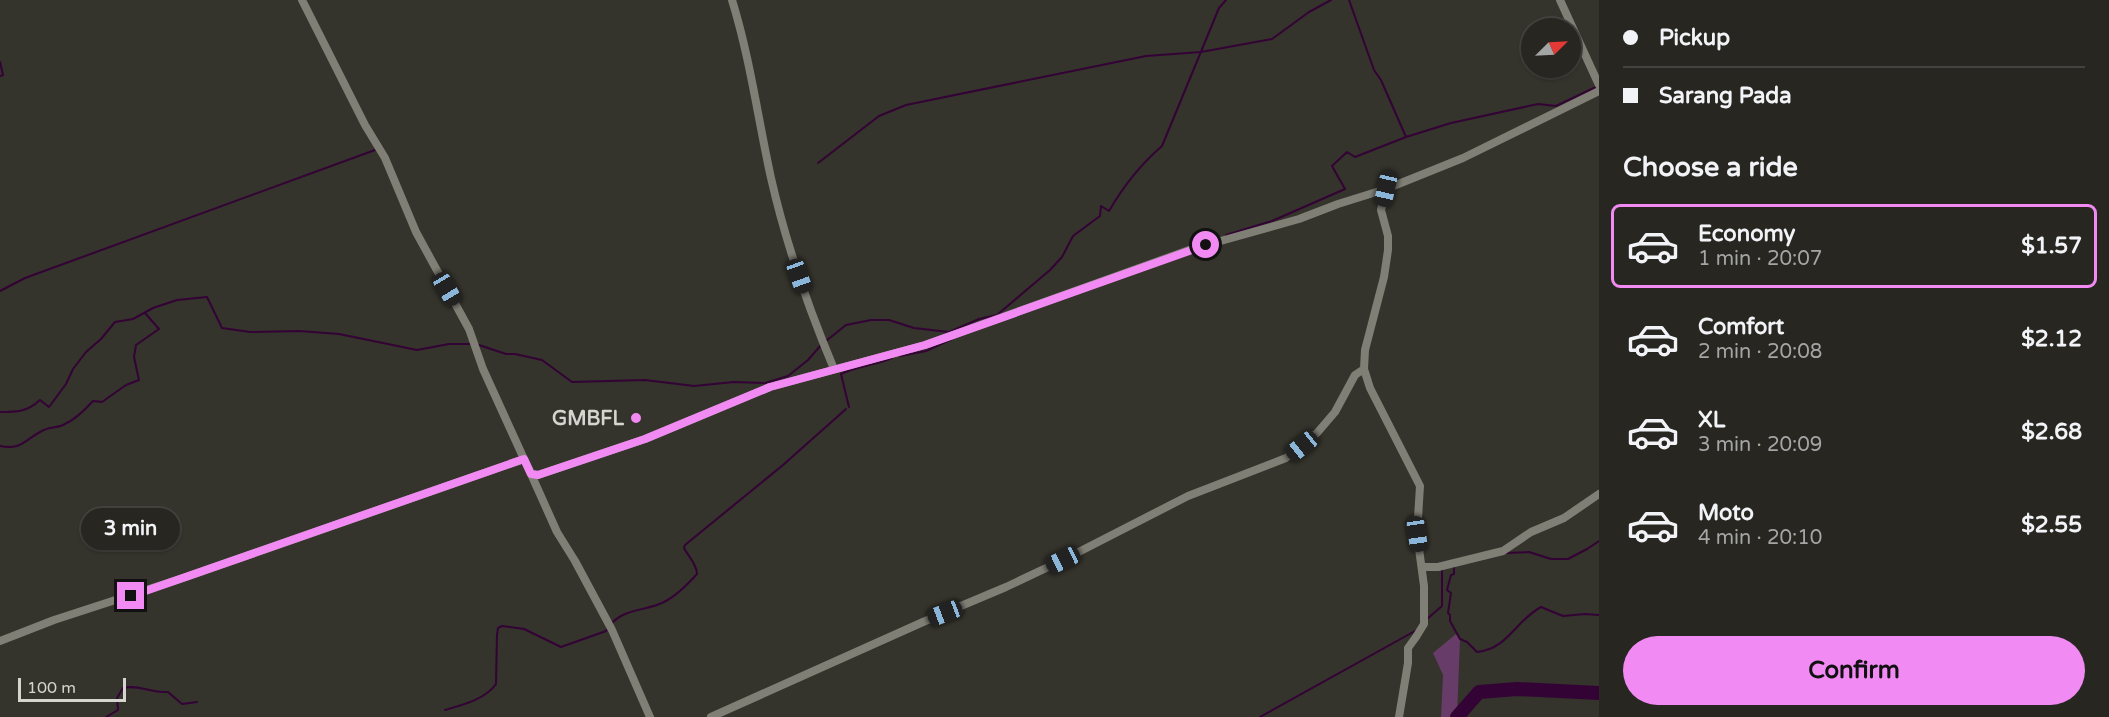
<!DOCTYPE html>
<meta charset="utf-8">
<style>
body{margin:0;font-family:"Varela Round",sans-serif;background:#33322e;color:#f1f3f6;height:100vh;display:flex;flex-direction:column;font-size:22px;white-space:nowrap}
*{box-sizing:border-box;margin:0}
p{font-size:20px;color:#a4a5a5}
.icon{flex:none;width:33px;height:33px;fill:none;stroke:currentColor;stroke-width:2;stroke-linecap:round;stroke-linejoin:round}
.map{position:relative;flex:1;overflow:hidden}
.panel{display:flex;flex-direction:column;background:#272621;width:510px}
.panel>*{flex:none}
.banner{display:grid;align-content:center;height:132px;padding:0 24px;background:#272621}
.needle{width:39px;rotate:66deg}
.fabs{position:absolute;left:1521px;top:18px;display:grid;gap:12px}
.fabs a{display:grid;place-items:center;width:60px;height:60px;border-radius:50%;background:#272621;box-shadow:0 2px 4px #0004,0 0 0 2px #43433f;font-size:30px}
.scale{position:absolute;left:18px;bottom:15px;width:108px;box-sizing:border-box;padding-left:6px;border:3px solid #d5d4cf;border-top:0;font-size:16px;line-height:21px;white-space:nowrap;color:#d5d4cf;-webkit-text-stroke:4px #34332c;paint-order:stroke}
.end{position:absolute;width:27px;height:27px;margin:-14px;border:8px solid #f28af3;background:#111;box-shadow:0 0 0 3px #111}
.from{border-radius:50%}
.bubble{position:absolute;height:42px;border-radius:21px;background:#272621;box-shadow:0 2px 4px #0004,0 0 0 2px #43433f;font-size:20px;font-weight:700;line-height:42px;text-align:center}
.car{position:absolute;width:18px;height:36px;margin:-18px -9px;border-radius:8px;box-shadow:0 0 4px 2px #0007;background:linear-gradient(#222 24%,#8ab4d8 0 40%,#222 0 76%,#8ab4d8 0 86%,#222 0)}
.banner b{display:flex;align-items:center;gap:21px;height:57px;font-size:22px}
.banner b+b{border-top:2px solid #43433f}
.banner i{width:15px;height:15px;background:#f1f3f6}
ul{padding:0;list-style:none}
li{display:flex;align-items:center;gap:18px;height:84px;margin:0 12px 9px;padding:0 12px;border:3px solid transparent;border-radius:9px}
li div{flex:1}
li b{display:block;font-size:22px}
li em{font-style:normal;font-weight:700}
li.on{border-color:#f28af3}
li>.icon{width:54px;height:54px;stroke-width:1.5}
h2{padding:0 24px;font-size:27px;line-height:72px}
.action{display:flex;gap:12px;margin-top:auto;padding:12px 24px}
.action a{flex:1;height:69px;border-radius:36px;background:#f28af3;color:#111;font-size:24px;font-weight:700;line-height:69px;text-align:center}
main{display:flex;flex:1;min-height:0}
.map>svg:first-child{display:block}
.green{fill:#683c68}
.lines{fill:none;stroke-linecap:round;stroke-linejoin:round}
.stream{stroke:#340335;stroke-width:2}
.river{stroke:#340335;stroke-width:14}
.minor{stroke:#807f76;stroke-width:8}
.route{stroke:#f28af3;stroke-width:8}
.poi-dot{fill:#f28af3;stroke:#34332c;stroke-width:2}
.labels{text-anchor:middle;stroke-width:4.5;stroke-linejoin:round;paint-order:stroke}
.poi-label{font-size:20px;font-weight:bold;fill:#d5d4cf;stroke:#34332c;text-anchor:end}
</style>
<main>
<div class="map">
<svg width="1599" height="717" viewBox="0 0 1599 717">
<rect width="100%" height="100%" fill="#34332c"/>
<!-- green -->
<path class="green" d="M1456,634L1460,639L1457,717H1441L1443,675L1433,653Z"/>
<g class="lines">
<!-- stream -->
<path class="stream" d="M1349,0L1374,70L1381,80L1406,137
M0,62L3,75L0,76
M818,163L879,116L906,105L1146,56L1201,52L1272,39L1309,12L1331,0
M1226,235L1272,221L1345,189L1332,166L1347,152L1355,157L1406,137L1451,123L1538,104L1556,106L1596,87
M0,291L25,278L375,150
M826,341L846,325L871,320H889L914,328L949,332L979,319L997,315L1050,270L1062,257L1073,236L1100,216L1101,206L1109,211C1123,187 1141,164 1162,146L1219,8L1226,0
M479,345L506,354H515L542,360L572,382L645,380L694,386L734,382L765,383L788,376L808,360L821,345
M900,356L926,351L952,339
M849,407L841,374C857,366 876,365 892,358
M0,412C17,412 27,412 40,400L49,407L66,384L73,369L86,352L101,339L115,322L133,319L153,308L177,300L207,297L222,328L250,332L299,331L339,334L417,350L449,344H471
M0,446C22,451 26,438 44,430C49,427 57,428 63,425C75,420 84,411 93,401L102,402L126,385L139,380L134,357L136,345L159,329L145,313
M1506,553L1529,552L1551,559H1568L1587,549L1599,541
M1454,565V574L1451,575L1447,590L1451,593L1448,613L1450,615V621L1460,639
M1427,619L1442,606V568
M611,624C625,608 647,611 664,602C676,596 688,584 697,574C697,564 688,556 684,548L685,545L783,465L846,409
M1460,639L1467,642L1477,652C1508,649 1515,621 1541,607L1563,616L1585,614L1599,615
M445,710C462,705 486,699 496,684L497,635L498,628L502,626L524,629L561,647L606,631L608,628
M106,717L118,710L117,698L123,688C137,684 152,693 168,692L182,704L197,702
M1260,717L1415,631"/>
<!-- river -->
<path class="river" d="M1457,717L1479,692L1517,689L1599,693"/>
<!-- minor -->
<path class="minor" d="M302,0L365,125L385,158L416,232L469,329L483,369L524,459L531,474L538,475L645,439L770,387L925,345L1192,249L1299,219L1338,204L1386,189L1463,158L1599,91
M732,0C750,58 758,119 771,178C786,244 808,307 834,369
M1560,0L1599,85
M1386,189L1381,210L1388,236V250L1384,277L1365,350L1364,369L1370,388L1420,486L1417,534L1424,586V624L1416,637L1408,648V663L1399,717
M531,474L557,532L575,561L612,630L650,717
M1422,567H1438L1503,551L1531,532L1564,518L1599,494
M0,641L54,620L183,578L524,459
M711,717L923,622L1006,587L1063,560L1188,496L1286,458L1317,433L1335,412L1355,375L1364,369"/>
</g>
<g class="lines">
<!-- route -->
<path class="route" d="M131,596L524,459L531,474L538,475L645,439L770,387L925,345L1206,245"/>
</g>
<!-- markers -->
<circle class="poi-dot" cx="636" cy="418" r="6"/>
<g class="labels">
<!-- poi labels -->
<g class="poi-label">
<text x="624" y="425">GMBFL</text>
</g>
</g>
</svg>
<div class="fabs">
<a><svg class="needle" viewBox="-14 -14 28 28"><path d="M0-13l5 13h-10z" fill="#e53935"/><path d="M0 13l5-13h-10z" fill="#a4a5a5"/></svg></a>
</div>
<div class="scale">100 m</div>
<i class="end from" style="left:1206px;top:245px"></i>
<i class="end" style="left:131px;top:596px"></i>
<div class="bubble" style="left:81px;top:508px;width:99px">3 min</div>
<i class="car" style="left:1386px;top:189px;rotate:193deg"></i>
<i class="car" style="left:799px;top:276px;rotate:160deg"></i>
<i class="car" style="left:447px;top:289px;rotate:149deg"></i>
<i class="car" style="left:1302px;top:446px;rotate:231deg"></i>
<i class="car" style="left:1417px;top:534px;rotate:172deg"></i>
<i class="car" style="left:1063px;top:560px;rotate:245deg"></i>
<i class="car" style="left:945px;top:613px;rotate:249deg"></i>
</div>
<section class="panel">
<div class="banner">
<b><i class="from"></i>Pickup</b>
<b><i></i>Sarang Pada</b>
</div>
<h2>Choose a ride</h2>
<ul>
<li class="on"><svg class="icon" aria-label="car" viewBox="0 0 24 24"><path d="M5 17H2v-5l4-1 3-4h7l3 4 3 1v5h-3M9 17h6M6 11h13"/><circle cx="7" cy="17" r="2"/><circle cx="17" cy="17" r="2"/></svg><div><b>Economy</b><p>1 min · 20:07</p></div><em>$1.57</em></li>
<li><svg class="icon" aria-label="car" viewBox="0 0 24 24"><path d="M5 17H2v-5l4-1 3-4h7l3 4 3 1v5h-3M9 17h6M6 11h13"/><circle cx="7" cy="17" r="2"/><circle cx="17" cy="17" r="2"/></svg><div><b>Comfort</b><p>2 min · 20:08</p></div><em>$2.12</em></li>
<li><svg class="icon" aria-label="car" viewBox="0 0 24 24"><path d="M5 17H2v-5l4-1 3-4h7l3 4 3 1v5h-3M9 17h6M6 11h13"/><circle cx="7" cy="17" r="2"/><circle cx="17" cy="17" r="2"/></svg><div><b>XL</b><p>3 min · 20:09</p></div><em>$2.68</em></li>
<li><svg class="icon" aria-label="car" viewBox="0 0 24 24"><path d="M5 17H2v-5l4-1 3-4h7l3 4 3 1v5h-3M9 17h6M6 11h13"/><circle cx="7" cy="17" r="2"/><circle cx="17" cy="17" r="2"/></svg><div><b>Moto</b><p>4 min · 20:10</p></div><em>$2.55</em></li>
</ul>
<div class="action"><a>Confirm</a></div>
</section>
</main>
